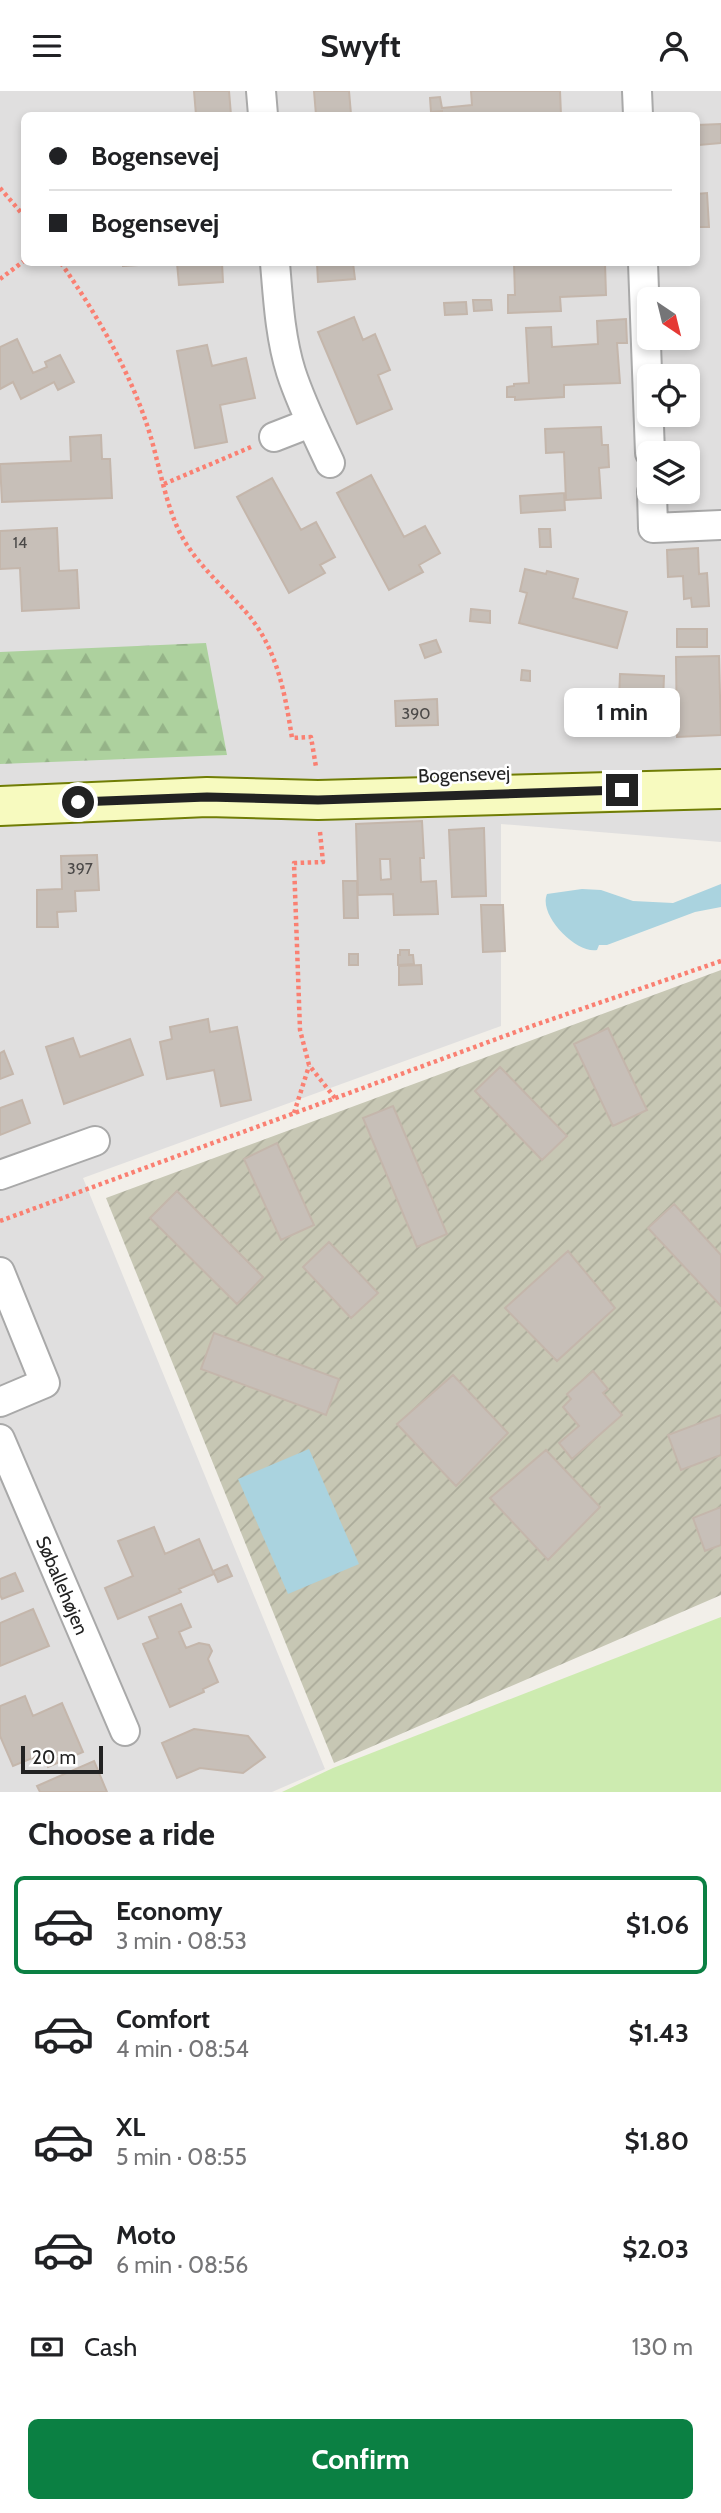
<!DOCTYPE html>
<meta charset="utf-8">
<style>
body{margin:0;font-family:Cabin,sans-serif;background:#f6f6f6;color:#202124;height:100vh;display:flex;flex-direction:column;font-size:26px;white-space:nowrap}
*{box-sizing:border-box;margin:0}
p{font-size:23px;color:#757577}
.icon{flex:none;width:38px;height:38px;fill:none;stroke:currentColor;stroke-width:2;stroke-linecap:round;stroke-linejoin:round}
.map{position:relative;height:1701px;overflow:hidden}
.drawer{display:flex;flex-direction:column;background:#fff;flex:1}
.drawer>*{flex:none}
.banner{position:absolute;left:21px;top:21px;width:679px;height:154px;border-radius:10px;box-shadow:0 4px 10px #0003;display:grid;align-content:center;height:154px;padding:0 28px;background:#fff}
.needle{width:46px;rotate:145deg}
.buttons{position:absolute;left:637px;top:196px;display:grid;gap:14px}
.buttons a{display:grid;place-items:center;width:63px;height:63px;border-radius:10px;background:#fff;box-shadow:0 4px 10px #0003;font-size:35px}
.scale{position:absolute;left:21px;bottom:18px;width:82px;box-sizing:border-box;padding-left:7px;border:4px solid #222;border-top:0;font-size:19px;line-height:24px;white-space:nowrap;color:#222;-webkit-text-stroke:5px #fff;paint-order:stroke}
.end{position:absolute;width:32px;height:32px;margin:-16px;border:9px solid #222;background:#fff;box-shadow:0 0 0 4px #fff}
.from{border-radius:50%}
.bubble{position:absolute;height:49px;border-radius:10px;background:#fff;box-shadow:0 4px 10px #0003;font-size:23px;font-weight:800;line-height:49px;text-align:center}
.banner b{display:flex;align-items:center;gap:24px;height:66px;font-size:26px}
.banner b+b{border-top:2px solid #e0e0e0}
.banner i{width:18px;height:18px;background:#202124}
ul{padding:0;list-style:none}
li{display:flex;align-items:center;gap:21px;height:98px;margin:0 14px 10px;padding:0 14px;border:4px solid transparent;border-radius:10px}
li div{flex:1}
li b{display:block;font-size:26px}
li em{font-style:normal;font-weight:800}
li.on{border-color:#0b8043}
li>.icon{width:63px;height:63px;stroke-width:1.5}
h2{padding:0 28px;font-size:32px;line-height:84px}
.pay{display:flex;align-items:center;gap:18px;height:77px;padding:0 28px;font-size:26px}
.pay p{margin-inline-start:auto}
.action{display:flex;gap:14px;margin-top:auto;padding:14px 28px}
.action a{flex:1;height:80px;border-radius:10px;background:#0b8043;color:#fff;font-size:28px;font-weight:800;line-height:80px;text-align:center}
header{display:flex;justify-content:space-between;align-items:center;height:91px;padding:0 28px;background:#fff;font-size:32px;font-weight:800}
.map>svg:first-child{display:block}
.residential{fill:#e0dfdf;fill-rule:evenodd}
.construction{fill:url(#construction-furrows)}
.grass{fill:#cdebb0}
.forest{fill:url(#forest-firs)}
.water{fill:#aad3df}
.building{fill:#c7bfb8;stroke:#c4b6ab;stroke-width:2;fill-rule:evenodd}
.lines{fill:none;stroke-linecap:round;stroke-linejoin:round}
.minor-casing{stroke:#a9a9a9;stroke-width:32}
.secondary-casing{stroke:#707d05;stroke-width:42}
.path{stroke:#fa8072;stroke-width:4.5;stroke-dasharray:3.5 3.5;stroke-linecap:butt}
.minor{stroke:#fff;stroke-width:28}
.secondary{stroke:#f7fabf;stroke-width:38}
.route{stroke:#222;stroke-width:9}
.labels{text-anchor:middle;stroke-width:5;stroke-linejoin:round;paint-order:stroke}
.number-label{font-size:16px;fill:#4b4948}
.street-label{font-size:19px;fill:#222;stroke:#fff}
</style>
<header><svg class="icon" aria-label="menu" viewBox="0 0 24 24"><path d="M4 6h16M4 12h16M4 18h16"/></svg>Swyft<svg class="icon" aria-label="person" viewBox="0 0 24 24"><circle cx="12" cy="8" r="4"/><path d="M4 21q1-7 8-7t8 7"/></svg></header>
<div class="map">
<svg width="721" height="1701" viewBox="0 0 721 1701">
<defs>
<pattern id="construction-furrows" width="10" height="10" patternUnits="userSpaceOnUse" patternTransform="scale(1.75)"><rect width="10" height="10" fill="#c7c7b4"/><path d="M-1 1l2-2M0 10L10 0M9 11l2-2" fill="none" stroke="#abab9a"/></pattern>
<pattern id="forest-firs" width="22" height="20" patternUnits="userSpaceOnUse" patternTransform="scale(1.75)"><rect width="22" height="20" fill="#add19e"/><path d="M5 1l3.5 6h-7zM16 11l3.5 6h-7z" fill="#95b388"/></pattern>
</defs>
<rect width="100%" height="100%" fill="#f2efe9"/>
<!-- residential -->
<path class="residential" d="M0,0H721V751L501,733V935L83,1087L325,1678L272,1701H0ZM24,24H696V172H24ZM649,208H688V247H649ZM649,285H688V324H649ZM649,362H688V401H649Z"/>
<!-- construction -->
<path class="construction" d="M721,879V1504L334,1672L106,1107Z"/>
<!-- grass -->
<path class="grass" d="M721,1526V1701H282L333,1677Z"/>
<!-- forest -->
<path class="forest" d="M206,552L227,664L0,673V561Z"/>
<!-- water -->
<path class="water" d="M721,793V816L695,821L607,854H599L597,859C576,863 538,824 547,803L582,798L601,799L633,810L673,812Z
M309,1358L359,1473L288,1503L238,1388Z"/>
<!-- building -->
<path class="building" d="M194,0H229L231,24H196Z
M314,0H349L351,23L362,22L363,24H316Z
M471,0H560L561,24H442V20L431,21L430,7L440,6L442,17L472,14Z
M721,33V52L699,54L696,51L697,34Z
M707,102L709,136H696V103Z
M123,172H172L123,175Z
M177,172H222L223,191L179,194Z
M317,172H353L355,188L318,191Z
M514,172H605L606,204L560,206L561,220L508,222V204H515Z
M473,209H491L492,219L474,220Z
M466,211L467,223L445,224L444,212Z
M354,226L363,249L375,243L390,279L378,284L392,318L357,333L318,241Z
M626,228L627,252H617L620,292L564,294V306L515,309V306H507V296L514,295V293L529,292L526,237L551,236L552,256L598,253L597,230Z
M17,248L33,282L47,276L45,271L60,264L74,291L58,299L54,291L21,308L13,291L0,298V256Z
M207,254L212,275L246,267L255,307L220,314L227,351L195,357L177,260Z
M601,336L602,354H608L609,376L599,377L601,407L566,409L564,361L546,362L545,338Z
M101,344L102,368H110L112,407L2,411L0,373L71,370L70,346Z
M371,384L404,446L425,435L440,462L419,474L423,481L389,499L337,402Z
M272,387L301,439L316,431L335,466L320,474L325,482L289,502L237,406Z
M564,402L565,419L521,422L520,405Z
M57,437L59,480L77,479L79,517L22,520L20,477L0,478V440Z
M539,438H550L551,456H540Z
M698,457L699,483L707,482L709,515L692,516L691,507L684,508L683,485L668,486L667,459Z
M525,478L546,483L547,480L578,488L573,507L627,521L617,557L519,532L527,502L520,500Z
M471,518L490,520V532L470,530Z
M677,538H707V556H677Z
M436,549L441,561L425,567L420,554Z
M719,565L721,644L677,646L676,566Z
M522,579L530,580V590L521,589Z
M620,583L664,585L663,611L619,609Z
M437,608L438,634L396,635L395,610Z
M422,730L424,767H420L421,791L436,790L438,823L394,824L393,803L358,804L356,733ZM380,768H390L391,788L381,789Z
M484,737L486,805L452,806L449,739Z
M97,764L99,799L75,800L76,820L57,821L58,836H37V799L62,798L61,765Z
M343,790H357L358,827H344Z
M481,814H503L505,860L483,861Z
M400,859H409V864H413L414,873L398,874V864H400Z
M349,863H358V874H349Z
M421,874L422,893L399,894V875Z
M208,928L210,941L237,936L251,1009L221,1015L214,979L167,988L160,951L172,948L170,936Z
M608,937L647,1019L613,1035L574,953Z
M73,947L80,966L130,948L143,984L64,1013L46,956Z
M4,960L13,983L0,988V962Z
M500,976L567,1045L542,1069L475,1000Z
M22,1009L30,1032L0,1044V1017Z
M393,1015L447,1143L417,1156L363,1027Z
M277,1052L314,1134L281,1149L244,1068Z
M177,1100L263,1186L237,1213L150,1127Z
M674,1113L721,1164V1215L648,1137Z
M329,1151L378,1202L351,1227L303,1176Z
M568,1160L615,1217L557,1270L505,1217Z
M214,1242L339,1288L326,1324L201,1278Z
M593,1280L608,1298L603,1302L622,1324L572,1368L559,1352L579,1335L563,1316L571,1308L567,1303Z
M453,1284L508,1342L456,1395L397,1333Z
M721,1324V1364L681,1379L668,1344Z
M546,1359L600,1416L548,1469L490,1407Z
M721,1416V1454L705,1460L693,1427Z
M154,1436L165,1463L199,1448L214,1483L179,1498L181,1501L118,1528L105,1497L133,1485L118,1450Z
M227,1474L232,1485L218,1491L213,1480Z
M15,1482L23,1500L2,1508L0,1504V1488Z
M181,1513L191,1536L179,1541L186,1557L199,1552L209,1554L212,1560L208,1568L218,1591L203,1598L204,1601L170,1616L143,1553L158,1547L149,1526Z
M33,1518L49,1555L0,1575V1532Z
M25,1605L33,1625L62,1612L83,1661L48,1676L42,1663L13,1675L0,1645V1615Z
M194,1638L248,1645L265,1666L243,1682L200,1677L177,1687L162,1652Z
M94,1670L107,1701H40L37,1695Z"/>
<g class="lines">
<defs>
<g id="minor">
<path d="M261,0L263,24"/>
<path d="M637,0L638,24"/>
<path d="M275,172C278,207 280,246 291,281C301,312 316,342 330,372"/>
<path d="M643,172L650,362"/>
<path d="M274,346L310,332"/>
<path d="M652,401L653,437L721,434"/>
<path d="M0,1084L95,1050"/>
<path d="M0,1181L45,1292L0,1311"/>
<path id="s1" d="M0,1348L125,1640"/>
</g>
<path id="secondary" d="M0,715L207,706L318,709L721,698"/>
</defs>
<!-- minor casing -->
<use href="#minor" class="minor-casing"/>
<!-- secondary casing -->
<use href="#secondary" class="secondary-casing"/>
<!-- path -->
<path class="path" d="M0,97L24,125
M61,172C95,221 126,273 146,331C158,365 164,410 180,442C196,473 223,495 245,520C277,556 285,602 292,647L311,646L316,676
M0,188L24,170
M164,393L251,356
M320,741L323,771L294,772L300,939L309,974L335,1007
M294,1022L309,975
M0,1130L532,935L721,870"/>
<!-- minor -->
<use href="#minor" class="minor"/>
<!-- secondary -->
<use href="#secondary" class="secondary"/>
</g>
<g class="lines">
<!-- route -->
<path class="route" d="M78,711L207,706L318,709L622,699"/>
</g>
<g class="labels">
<!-- number labels -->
<g class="number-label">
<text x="20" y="457">14</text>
<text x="416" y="628">390</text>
<text x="80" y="783">397</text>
</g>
<!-- street labels -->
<g class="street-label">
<text transform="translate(464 683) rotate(-2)" y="7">Bogensevej</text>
<text dy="7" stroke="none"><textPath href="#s1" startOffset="159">Søballehøjen</textPath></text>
</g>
</g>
</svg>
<div class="buttons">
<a><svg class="needle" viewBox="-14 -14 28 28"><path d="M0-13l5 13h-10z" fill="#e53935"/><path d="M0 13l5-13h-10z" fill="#757577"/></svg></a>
<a><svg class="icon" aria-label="locate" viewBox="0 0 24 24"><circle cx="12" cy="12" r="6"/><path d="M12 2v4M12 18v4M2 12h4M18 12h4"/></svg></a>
<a><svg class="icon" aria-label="layers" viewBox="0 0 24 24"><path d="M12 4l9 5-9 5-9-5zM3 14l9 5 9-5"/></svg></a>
</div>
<div class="scale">20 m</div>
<i class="end from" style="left:78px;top:711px"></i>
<i class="end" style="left:622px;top:699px"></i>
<div class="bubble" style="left:564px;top:597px;width:116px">1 min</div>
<div class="banner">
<b><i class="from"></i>Bogensevej</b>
<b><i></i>Bogensevej</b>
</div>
</div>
<section class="drawer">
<h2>Choose a ride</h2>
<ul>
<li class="on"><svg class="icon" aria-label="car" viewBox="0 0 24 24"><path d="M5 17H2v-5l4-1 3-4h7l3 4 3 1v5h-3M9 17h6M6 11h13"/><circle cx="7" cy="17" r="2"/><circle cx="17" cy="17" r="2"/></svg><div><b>Economy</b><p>3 min · 08:53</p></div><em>$1.06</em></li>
<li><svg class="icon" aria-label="car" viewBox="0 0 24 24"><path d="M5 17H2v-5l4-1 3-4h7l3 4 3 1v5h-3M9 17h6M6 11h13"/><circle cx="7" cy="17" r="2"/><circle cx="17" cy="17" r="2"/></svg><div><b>Comfort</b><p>4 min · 08:54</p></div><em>$1.43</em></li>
<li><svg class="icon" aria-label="car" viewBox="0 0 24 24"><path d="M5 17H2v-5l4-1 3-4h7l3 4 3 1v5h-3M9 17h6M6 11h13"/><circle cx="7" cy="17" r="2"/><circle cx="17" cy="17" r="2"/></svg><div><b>XL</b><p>5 min · 08:55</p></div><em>$1.80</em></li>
<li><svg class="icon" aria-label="car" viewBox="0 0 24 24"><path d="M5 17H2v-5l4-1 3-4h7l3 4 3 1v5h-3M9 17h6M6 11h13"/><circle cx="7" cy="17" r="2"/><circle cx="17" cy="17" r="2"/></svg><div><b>Moto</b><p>6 min · 08:56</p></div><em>$2.03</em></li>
</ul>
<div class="pay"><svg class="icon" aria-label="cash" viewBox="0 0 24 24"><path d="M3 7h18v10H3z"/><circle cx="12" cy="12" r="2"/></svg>Cash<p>130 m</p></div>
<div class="action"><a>Confirm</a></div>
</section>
